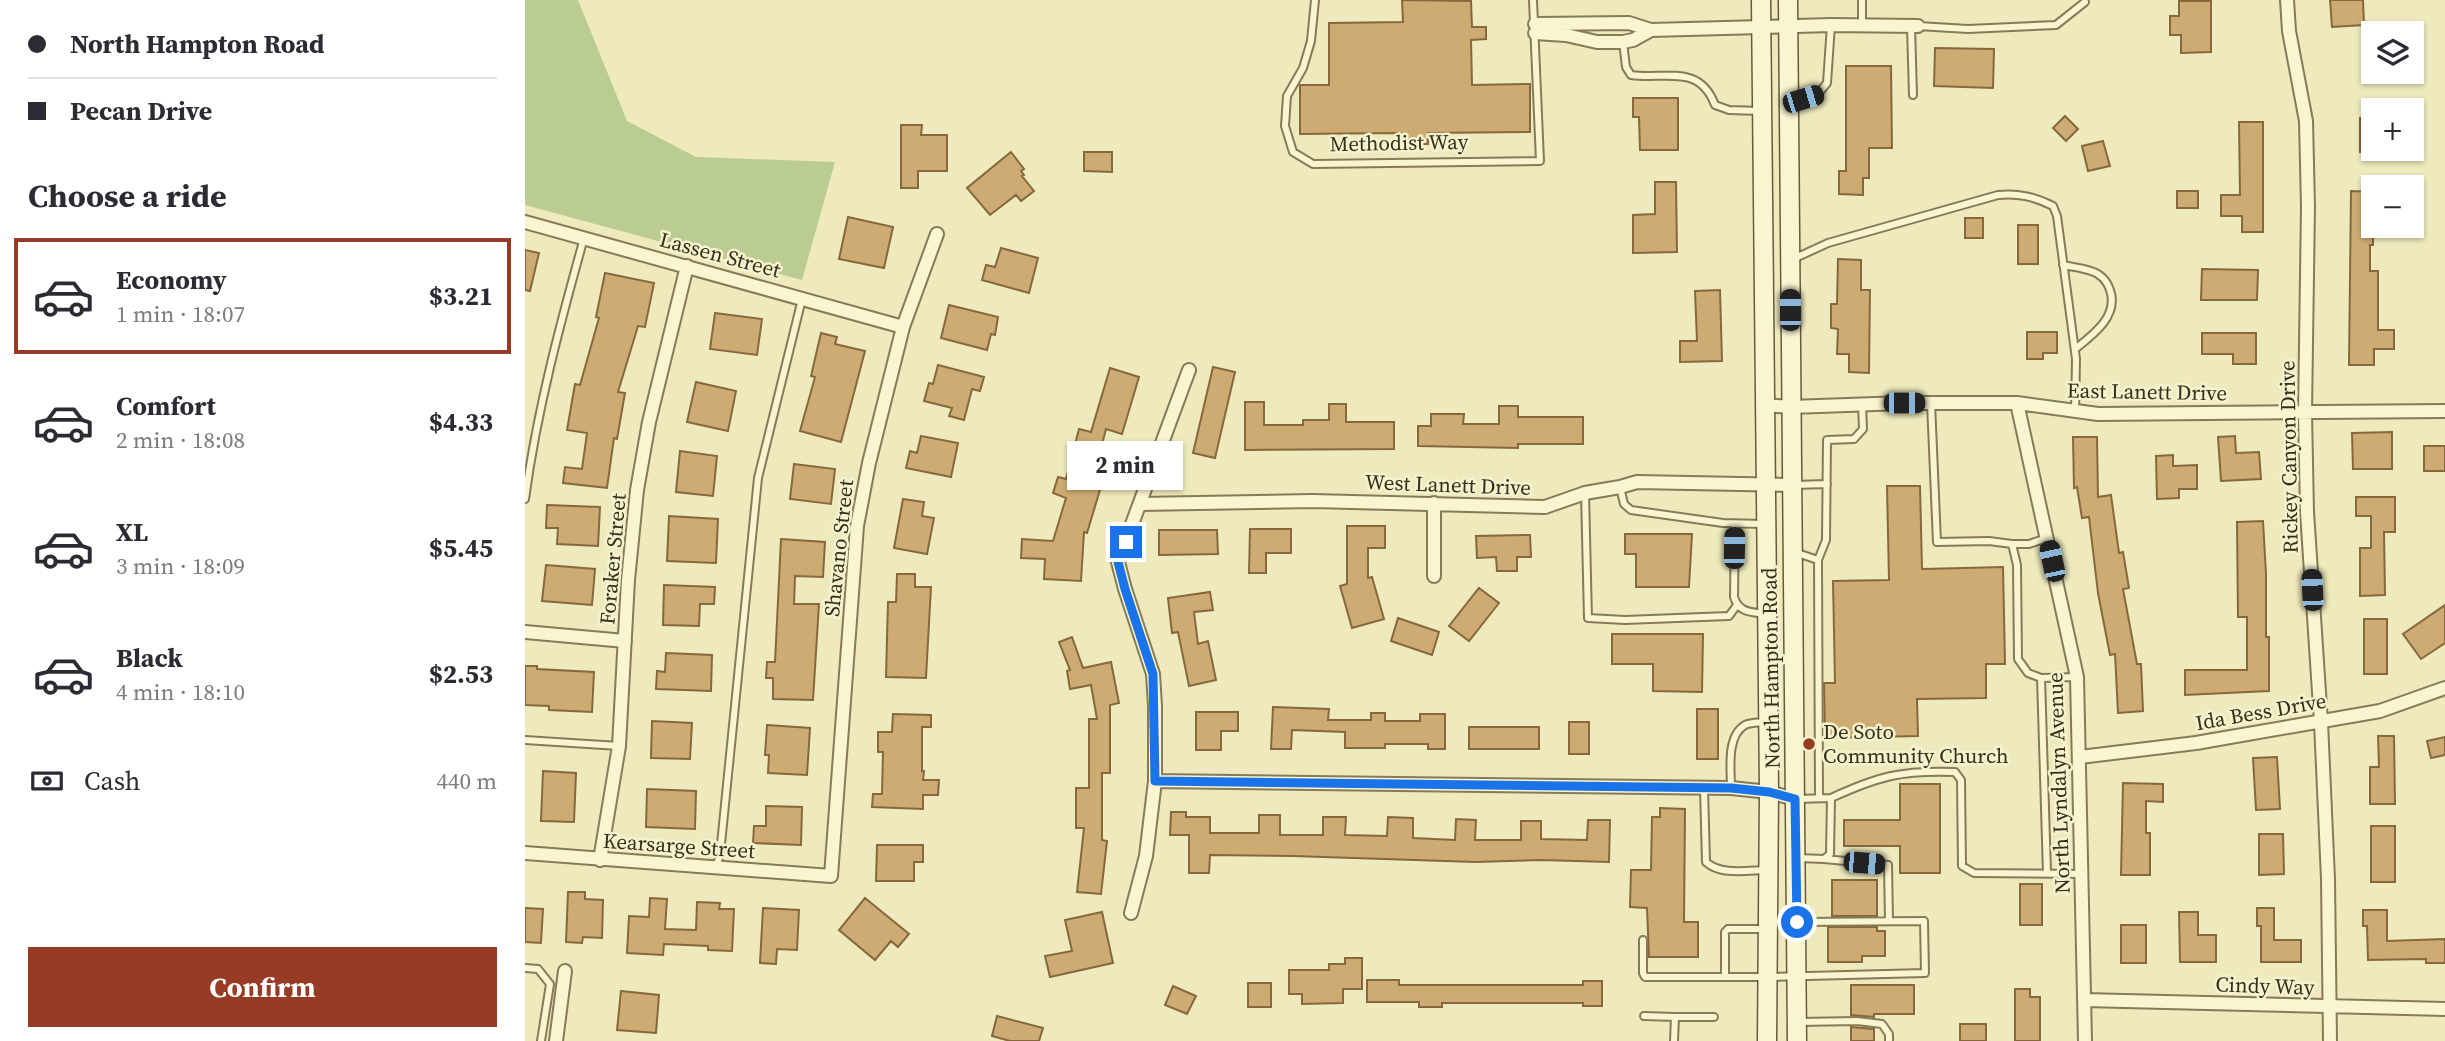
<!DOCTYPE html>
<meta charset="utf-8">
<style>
body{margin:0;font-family:"Source Serif 4",serif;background:#f2f2f3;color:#2b2b33;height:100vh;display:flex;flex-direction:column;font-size:26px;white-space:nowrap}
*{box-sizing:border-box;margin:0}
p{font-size:23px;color:#7c7c81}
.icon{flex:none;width:38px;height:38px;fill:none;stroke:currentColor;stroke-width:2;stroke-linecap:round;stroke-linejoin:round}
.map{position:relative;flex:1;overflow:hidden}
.details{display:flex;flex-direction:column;background:#fff;width:525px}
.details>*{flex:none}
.guide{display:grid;align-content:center;height:154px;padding:0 28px;background:#fff}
.tools{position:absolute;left:1836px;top:21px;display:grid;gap:14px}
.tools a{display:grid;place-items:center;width:63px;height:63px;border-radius:0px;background:#fff;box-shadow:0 2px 5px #0004;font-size:35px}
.end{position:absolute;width:32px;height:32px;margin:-16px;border:9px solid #1a73e8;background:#fff;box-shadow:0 0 0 4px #fff}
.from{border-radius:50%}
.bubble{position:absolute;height:49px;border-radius:0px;background:#fff;box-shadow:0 2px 5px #0004;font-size:23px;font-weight:700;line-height:49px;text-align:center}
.car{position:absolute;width:21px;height:42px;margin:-21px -10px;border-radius:9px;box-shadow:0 0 5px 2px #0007;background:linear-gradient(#222 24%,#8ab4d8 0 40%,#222 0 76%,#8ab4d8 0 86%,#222 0)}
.guide b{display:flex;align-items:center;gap:24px;height:66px;font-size:26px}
.guide b+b{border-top:2px solid #e1e1e2}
.guide i{width:18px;height:18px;background:#2b2b33}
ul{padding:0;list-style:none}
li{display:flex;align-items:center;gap:21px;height:116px;margin:0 14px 10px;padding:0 14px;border:4px solid transparent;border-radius:0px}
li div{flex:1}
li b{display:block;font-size:26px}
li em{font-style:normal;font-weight:700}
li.current{border-color:#973b25}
li>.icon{width:63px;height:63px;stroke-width:1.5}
h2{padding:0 28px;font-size:32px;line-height:84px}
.pay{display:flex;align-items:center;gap:18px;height:77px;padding:0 28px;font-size:26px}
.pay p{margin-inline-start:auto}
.action{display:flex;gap:14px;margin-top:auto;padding:14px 28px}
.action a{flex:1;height:80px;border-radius:0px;background:#973b25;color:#fff;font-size:28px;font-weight:700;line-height:80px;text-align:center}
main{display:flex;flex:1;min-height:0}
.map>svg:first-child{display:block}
.green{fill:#bacc92}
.building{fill:#ceab72;stroke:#86683c;stroke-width:2}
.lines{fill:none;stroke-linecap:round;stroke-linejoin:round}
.service-casing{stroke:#877a56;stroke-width:10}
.minor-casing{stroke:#877a56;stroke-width:16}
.secondary-casing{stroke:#685a3a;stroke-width:21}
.service{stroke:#f9f5d1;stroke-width:6}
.minor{stroke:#f9f5d1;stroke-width:12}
.secondary{stroke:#f9f5d1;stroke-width:18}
.route{stroke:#1a73e8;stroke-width:9}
.poi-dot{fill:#973b25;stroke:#f6f2cd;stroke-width:2.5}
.labels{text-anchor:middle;stroke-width:5;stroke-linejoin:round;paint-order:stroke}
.street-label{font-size:21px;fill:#362d1b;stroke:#f6f2cd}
.poi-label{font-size:21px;fill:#362d1b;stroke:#f6f2cd;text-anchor:start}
</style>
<main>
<section class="details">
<div class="guide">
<b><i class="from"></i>North Hampton Road</b>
<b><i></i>Pecan Drive</b>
</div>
<h2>Choose a ride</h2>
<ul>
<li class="current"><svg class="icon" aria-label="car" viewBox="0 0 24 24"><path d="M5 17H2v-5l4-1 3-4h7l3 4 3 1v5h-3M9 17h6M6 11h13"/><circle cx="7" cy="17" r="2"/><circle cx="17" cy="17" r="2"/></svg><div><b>Economy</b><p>1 min · 18:07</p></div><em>$3.21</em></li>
<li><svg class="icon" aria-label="car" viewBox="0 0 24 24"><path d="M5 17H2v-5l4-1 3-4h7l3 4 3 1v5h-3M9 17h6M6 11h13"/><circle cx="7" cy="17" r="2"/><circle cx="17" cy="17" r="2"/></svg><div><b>Comfort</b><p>2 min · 18:08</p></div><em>$4.33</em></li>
<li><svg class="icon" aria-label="car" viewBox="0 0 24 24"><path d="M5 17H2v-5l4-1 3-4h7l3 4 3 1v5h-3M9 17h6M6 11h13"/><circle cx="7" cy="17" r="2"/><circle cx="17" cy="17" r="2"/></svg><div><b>XL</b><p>3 min · 18:09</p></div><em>$5.45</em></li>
<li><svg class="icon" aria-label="car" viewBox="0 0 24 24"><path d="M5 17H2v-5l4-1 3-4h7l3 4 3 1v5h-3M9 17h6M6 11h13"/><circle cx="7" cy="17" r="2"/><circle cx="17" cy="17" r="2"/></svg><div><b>Black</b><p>4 min · 18:10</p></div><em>$2.53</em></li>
</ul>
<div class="pay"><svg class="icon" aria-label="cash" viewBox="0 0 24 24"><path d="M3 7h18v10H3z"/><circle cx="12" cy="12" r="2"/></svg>Cash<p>440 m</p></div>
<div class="action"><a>Confirm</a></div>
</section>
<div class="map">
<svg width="1920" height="1041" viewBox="0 0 1920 1041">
<rect width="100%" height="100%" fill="#eeeabd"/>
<!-- green -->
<path class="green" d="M0,0H53L102,121L171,157L310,162L277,280L0,205Z"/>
<!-- building -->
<path class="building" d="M877,0L946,1L947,27H961V39L946,40L947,85L1005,84V132L903,133V144H876V133L775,134V85H804V23L878,22Z
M1805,0H1838L1839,25L1807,27Z
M1654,1H1686V52L1656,53V35H1645V16H1654Z
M1410,48L1469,49L1468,88L1409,86Z
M1321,66H1366L1367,148H1344V178H1338V195L1314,194V171H1321Z
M1108,98H1153V150H1115L1114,117H1108Z
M1540,116L1553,129L1541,141L1528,128Z
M1835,118H1848V152H1835Z
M1714,122H1738V232H1717V216H1696V195H1715Z
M376,125H397L396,135H422V171H393V188H376Z
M1578,141L1585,166L1563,171L1557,146Z
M486,152L499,169L496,171L499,175L497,176L509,191L496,201L491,195L465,215L442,188Z
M559,152H587V172L559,171Z
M1130,182H1151L1152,252L1108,253V215L1130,214Z
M1652,191H1673V208H1652Z
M1826,191L1848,192V245H1845V271H1853V330H1869V349H1849V365H1824Z
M323,217L368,227L359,268L314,259Z
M1440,218H1458V238H1440Z
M1493,225H1513V264H1493Z
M476,248L513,258L504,293L457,280L461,265L470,267Z
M0,250L14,253L5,291L0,290Z
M1313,259L1336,260V290H1345L1344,373L1324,372V354H1312L1313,329L1306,328V304H1312Z
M1677,269L1733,270L1732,300H1676Z
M80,273L129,283L120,327L113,326L93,392L100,393L92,439L89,438L82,488L38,483L40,467L57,469L62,433L42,430L50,384L55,385L74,318L71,317Z
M1195,290L1197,361L1155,362V341H1172L1170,291Z
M424,305L473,317L470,335L466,334L462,350L416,338Z
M190,313L237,319L232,355L185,349Z
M1502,332H1532V353H1518V359H1502Z
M296,333L312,337L310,344L340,351L316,442L275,431L290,377L286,376Z
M1677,333H1731V364H1708V354H1677Z
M413,365L459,377L455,391L447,389L439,420L424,416L427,408L399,401L404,383L408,384Z
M688,367L710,372L690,458L668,453Z
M585,368L614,377L597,434L581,429L566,487L575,490L562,533L559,532L556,581L519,579L520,559L496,558L497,539L528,541L541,498L528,493L533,477L541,479L554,429L566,432Z
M171,382L211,391L203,431L162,422Z
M720,402H739V425H778V420H804V404H821V422H869V449L720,450Z
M974,406H993V417H1058V444H993V448L893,446V426H906V414H939L938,424H974Z
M1867,432V469H1828L1827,433Z
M396,436L433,443L426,477L381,468L385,451L392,453Z
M1710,436L1711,453L1734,452L1736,479L1696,481L1693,437Z
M1548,437H1572L1573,497L1586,495L1594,553L1598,552L1604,588L1598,589L1612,664H1616L1618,711L1593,713L1590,654L1585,655L1573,593L1564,517L1557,518L1552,487L1549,488Z
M1899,446H1920V471H1899Z
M155,451L192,456L188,496L151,492Z
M1648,455V466L1672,465V489H1654V498L1632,499L1631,456Z
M269,464L310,469L306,504L265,499Z
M1362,486H1395L1397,569L1478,567L1480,664H1461V698L1392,699L1393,736L1300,738L1299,683H1310L1308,581L1364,580Z
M1831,497H1870V532H1859L1860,595L1835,596V548H1846V516H1831Z
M378,499L399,502L397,516L409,518L402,554L369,548Z
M22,505L75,507L73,546L32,544L33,528H21Z
M144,516L193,519L191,563L142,561Z
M1738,521L1741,574V637H1744V691L1660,695V670H1722V617H1713L1712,522Z
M822,526H860V548H843V578L847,577L859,619L827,628L815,586L822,584Z
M725,529H766V553H741V573H724Z
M634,530H692L693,554L634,555Z
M1100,534H1167L1164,587H1111V554H1100Z
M1005,535L1006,557H992V571H972L971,557L952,558L951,536Z
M256,539L300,542L298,577L270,576L269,604H294L288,700L248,699V678H241L242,662H250Z
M21,565L70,569L67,605L17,601Z
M372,574H390V587H406L401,678L361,677L363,602H371Z
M139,585L190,587L189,604H175L174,626L138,625Z
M954,588L974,603L944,641L924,626Z
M685,592L688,610L669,612L673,644L683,641L691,680L664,686L653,632L647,633L643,598Z
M1920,605V643L1896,659L1878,634Z
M873,618L914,632L907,655L866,641Z
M1839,619H1862V674H1839Z
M1087,634H1178L1177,692L1128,691V664H1087Z
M547,637L558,668L586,662L594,703L585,705V773H577V840L582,841L576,894L552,892L559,828H551V788H564V719H572L566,685L545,689L542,671L545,670L534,642Z
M141,653L187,655L186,691L131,689L132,671L140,672Z
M0,666H12V669L69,672L67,712L24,710V706L0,705Z
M748,707L804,709L803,720H846V713H860V721H895V714H920V749H903V744H860V748H820V732L767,730L766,749H746Z
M1172,709H1193V759H1172Z
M671,712H713V731H696V750H671Z
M368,714L406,715V727H397V771H399L398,780H414L413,795H398V809L347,807L348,794H357L358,752H353V732H367Z
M127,721L167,723L165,759L126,758Z
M1044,722H1064V754H1044Z
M242,725L285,728L282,775L243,773L244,755H240Z
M944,727H1014V749H944Z
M1853,736H1869L1870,804H1845V767H1854Z
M1920,737V755L1906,758L1902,741Z
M1752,757L1755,809L1731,810L1728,758Z
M18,771L51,773L49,822L16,821Z
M1598,783L1638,784V802L1621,801V833H1625V875H1596Z
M1375,784H1415V873H1375V846H1319V820H1375Z
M122,789L171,791L170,829L121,827Z
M241,806L277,807L276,845L228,843L229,826H241Z
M1135,808L1160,809L1159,922H1173V957H1124L1122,908L1105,907L1106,870H1126L1127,817H1135Z
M646,812H661V817H685V833H734V815H755V835H798V817H821L820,835L862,836L863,817L888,818V838L930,840L931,819L951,820L950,840H996V821H1016V839L1062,840L1063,820H1085L1084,862L1016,860L950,862L768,856L685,855L684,873H664V835H645Z
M1846,826H1870V882H1846Z
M1734,834H1758L1759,874L1734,875Z
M352,845H398V862H389V881H351Z
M1307,880H1352V916H1307Z
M1495,884H1517V925H1495Z
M43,892H60V899L78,900L77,938L58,937L57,943L41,942Z
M125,898L142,899L140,929L171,930L172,902L195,903L194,909H209L207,951L183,950V946L139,944L138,955L102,953L104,916L124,917Z
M340,898L384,934L373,947L366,941L350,960L314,930Z
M0,908L18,909L16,943L0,942Z
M238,908L274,910L272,950L252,949L251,964L235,963Z
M1732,908H1749V940H1776V962H1736V926H1732Z
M1838,910H1862V941L1920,939V963H1901V959L1843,960L1842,926H1838Z
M577,912L588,963L525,977L520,956L547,951L540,920Z
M1654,912H1673V935H1691V962H1655Z
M1596,925H1621V963H1596Z
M1303,927H1352V931H1360V956H1337V962H1303Z
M820,958H837V989H818V1003L777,1004V994H764V970H804V964H820Z
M842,980H874V985H1058V981H1077V1006H1058V1003H917V1007H894V1002H842Z
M723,983H746V1007H723Z
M1326,985H1389V1014H1349V1017L1326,1015Z
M648,986L671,996L662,1014L640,1005Z
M1490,989H1505V997H1515V1041H1490Z
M96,991L134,995L131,1033L92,1030Z
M472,1016L518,1028L514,1041H485L467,1036Z
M1435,1024H1461V1041H1435Z
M1326,1027L1349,1029V1041H1326Z"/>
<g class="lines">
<defs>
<path id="service" d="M790,0L786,41L778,68L762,96L760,126L768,152L788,164L1015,161L1008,0
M1337,0V25
M1386,26L1388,95
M1393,26L1443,29L1531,25L1560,2
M1098,42L1101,67L1106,75C1141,80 1174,63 1190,105L1204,110L1236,111
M1265,99L1293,94L1302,83L1306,25
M1266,260L1303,243L1473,195C1494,193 1510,197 1528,206L1532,216L1551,359L1550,412
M1538,265C1548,267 1558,268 1566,271C1576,274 1582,281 1585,290C1594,316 1568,335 1550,349
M1406,403L1412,542L1464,541L1487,544
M1269,485L1302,484
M1095,487L1099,504L1106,510L1198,523L1238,524
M1060,493L1063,618L1100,620L1204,616L1212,605
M0,499C12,410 35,324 59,238
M1210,524L1209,597C1214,613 1226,612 1241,614
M1272,553L1293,560L1294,798
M1293,560L1301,540L1302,440L1329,439L1338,429L1337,405
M1516,678L1503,673L1493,659L1492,565L1487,544H1504L1522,538
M0,740L94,746
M1179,788L1181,862C1196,876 1224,870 1243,870
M1206,788C1206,770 1201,736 1220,725C1226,722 1235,723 1242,722
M1306,798C1354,776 1377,770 1430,772L1436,780L1437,866L1449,873L1556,874
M1271,799L1306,798L1305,854L1299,859L1273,858
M1299,859L1363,865L1364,921
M191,868L195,854L233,478L277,299
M1522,873L1516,678L1552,677
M1118,940V973L1120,977H1243L1400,973L1399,921L1273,922
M0,968L13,969L25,984L16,1041
M1200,977V932L1203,929H1241
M1119,1016L1150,1017
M1273,1022L1332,1021L1357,1024L1364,1034V1041
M1149,1041L1150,1017H1189"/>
<path id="minor" d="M1762,0L1764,31L1781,121L1783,207L1780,413L1782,512L1796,722L1803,879L1805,1041
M1010,24L1104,23L1126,30L1306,25L1393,26
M1010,33L1041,35L1072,42H1098L1108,40L1126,30
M0,222L378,327
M1492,403L1552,677L1560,1041
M1240,405L1266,407L1379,403H1492L1573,414L1920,411
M615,504L788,501L1020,507L1060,493L1095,487L1112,482L1267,485
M909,576V503
M0,632L100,641
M1555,757L1671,743L1855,711L1920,688
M630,781L1206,788L1244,792L1270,799
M0,853L306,876L332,526L344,463L378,327L412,234
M75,860L94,746L103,580L112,490L124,422L162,266
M606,913L621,856L630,781V706L628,674L600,589L593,562L664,370
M1559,1000L1920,1009
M31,1041L40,971"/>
<path id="secondary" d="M1236,0L1244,792L1242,1041
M1263,0L1272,1041"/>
</defs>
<!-- service casing -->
<use href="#service" class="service-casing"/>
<!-- minor casing -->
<use href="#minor" class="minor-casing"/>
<!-- secondary casing -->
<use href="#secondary" class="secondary-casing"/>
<!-- service -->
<use href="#service" class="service"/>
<!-- minor -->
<use href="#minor" class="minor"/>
<!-- secondary -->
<use href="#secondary" class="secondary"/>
</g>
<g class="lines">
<!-- route -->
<path class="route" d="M601,542L593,562L600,589L628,674L630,781L1206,788L1244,792L1270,799L1272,922"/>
</g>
<!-- markers -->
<circle class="poi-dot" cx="1284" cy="744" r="7"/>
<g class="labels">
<!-- street labels -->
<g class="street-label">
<text transform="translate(874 143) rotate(-1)" y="7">Methodist Way</text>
<text transform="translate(195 255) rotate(15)" y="7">Lassen Street</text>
<text transform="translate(1622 392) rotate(1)" y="7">East Lanett Drive</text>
<text transform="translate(1764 457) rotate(-91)" y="7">Rickey Canyon Drive</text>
<text transform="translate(923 485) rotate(2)" y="7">West Lanett Drive</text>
<text transform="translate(314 548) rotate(-84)" y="7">Shavano Street</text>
<text transform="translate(88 559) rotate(-85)" y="7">Foraker Street</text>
<text transform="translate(1246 668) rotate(-91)" y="7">North Hampton Road</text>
<text transform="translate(1736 712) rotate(-10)" y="7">Ida Bess Drive</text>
<text transform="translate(1534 783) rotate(-92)" y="7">North Lyndalyn Avenue</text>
<text transform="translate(154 846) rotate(4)" y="7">Kearsarge Street</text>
<text transform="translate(1740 986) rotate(2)" y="7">Cindy Way</text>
</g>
<!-- poi labels -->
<g class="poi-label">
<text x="1298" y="739">De Soto<tspan x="1298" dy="24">Community Church</tspan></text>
</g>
</g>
</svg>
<div class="tools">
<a><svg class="icon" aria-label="layers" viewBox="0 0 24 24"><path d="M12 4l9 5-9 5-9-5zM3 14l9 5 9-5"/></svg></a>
<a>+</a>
<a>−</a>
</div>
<i class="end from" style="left:1272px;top:922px"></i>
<i class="end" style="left:601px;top:542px"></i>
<div class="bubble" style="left:542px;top:441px;width:116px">2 min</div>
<i class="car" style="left:1278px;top:99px;rotate:73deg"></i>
<i class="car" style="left:1265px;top:310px;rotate:0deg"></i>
<i class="car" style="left:1379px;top:403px;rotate:90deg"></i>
<i class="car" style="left:1209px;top:548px;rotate:1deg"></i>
<i class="car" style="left:1527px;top:561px;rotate:348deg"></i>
<i class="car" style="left:1787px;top:590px;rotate:357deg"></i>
<i class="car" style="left:1339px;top:863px;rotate:95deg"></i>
</div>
</main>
